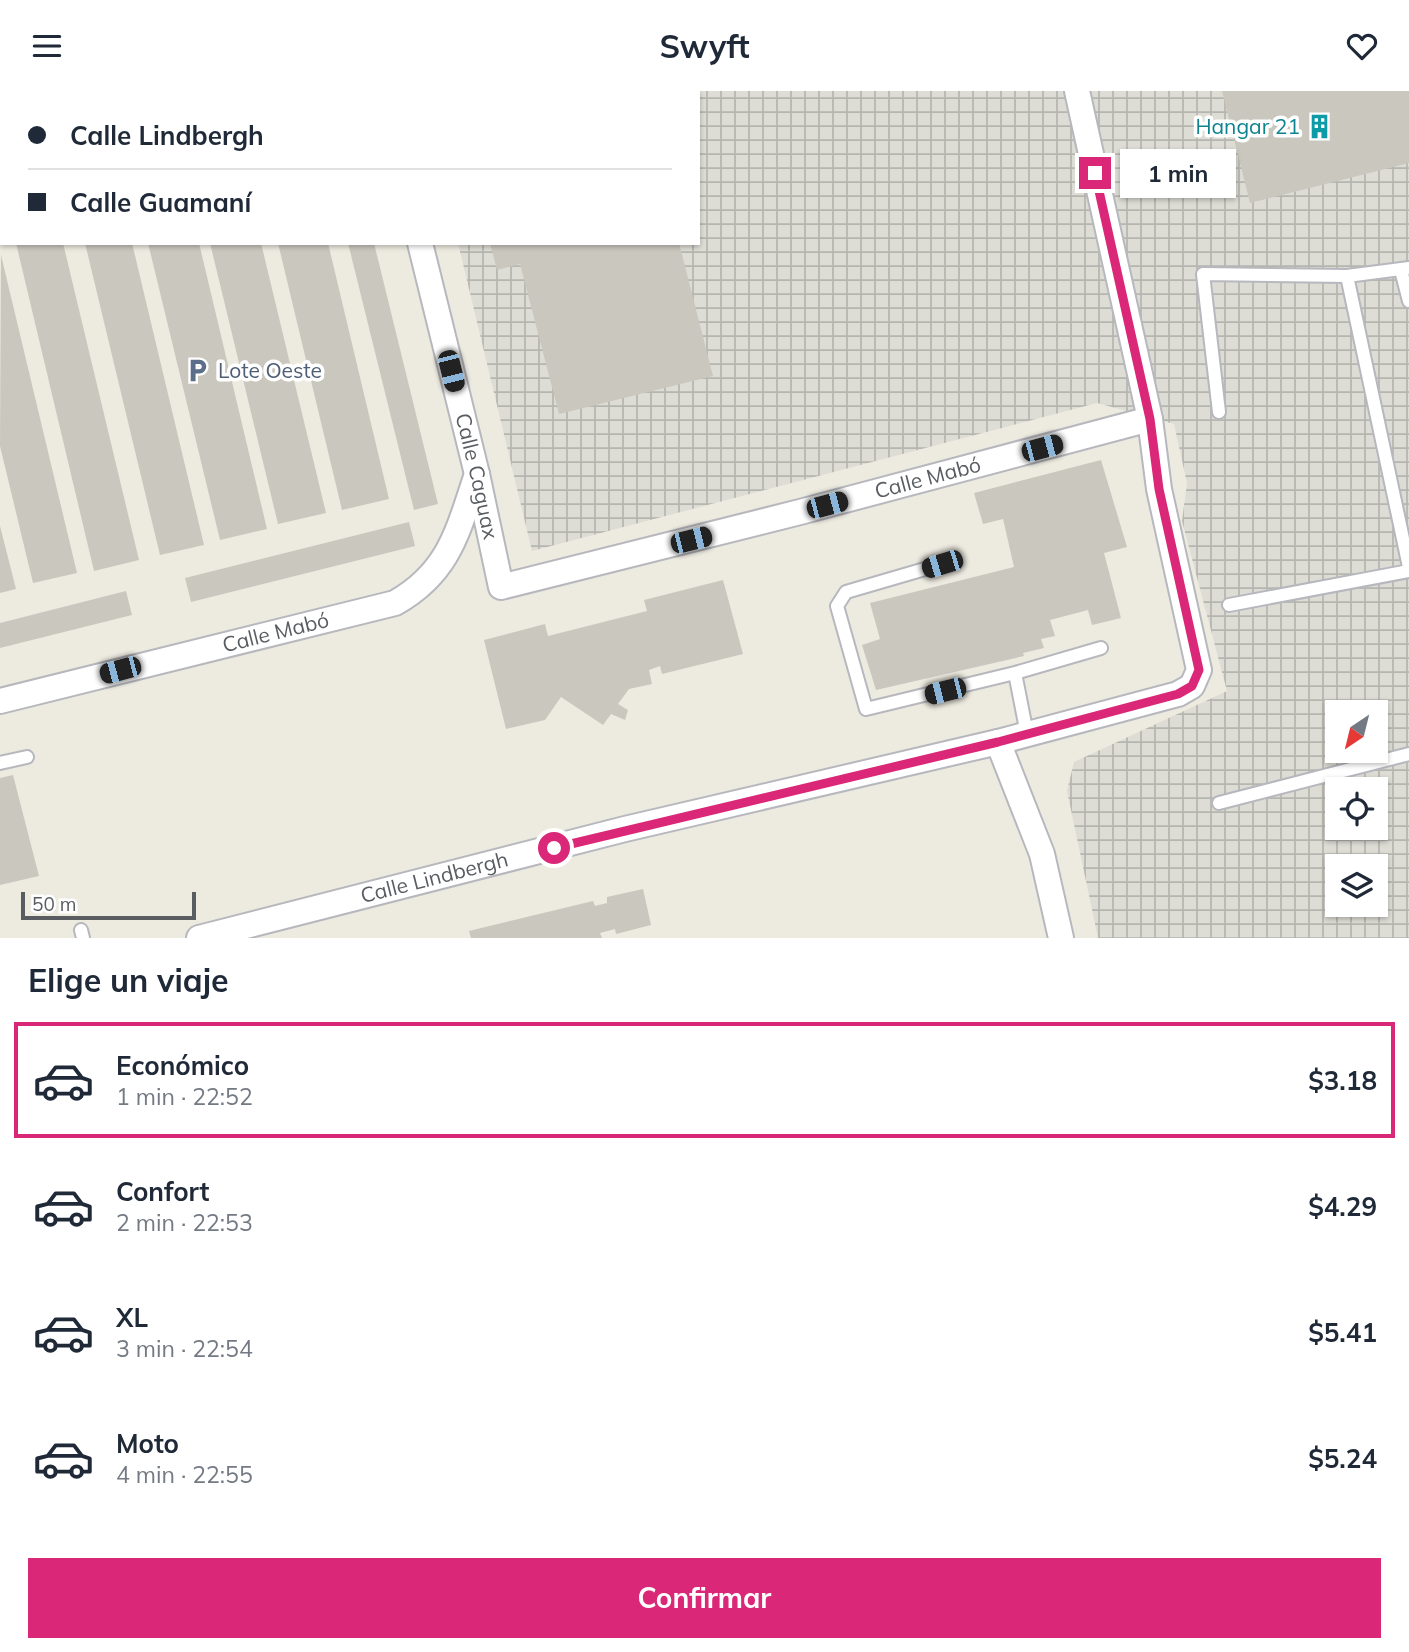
<!DOCTYPE html>
<html lang="es">
<meta charset="utf-8">
<style>
body{margin:0;font-family:Mulish,sans-serif;background:#f2f2f3;color:#1f2937;height:100vh;display:flex;flex-direction:column;font-size:26px;white-space:nowrap}
*{box-sizing:border-box;margin:0}
p{font-size:23px;color:#747a83}
.icon{flex:none;width:38px;height:38px;fill:none;stroke:currentColor;stroke-width:2;stroke-linecap:round;stroke-linejoin:round}
.map{position:relative;height:847px;overflow:hidden}
.side{display:flex;flex-direction:column;background:#fff;flex:1}
.side>*{flex:none}
.top-card{position:absolute;left:0px;top:0px;width:700px;height:154px;box-shadow:0 2px 5px #0004;display:grid;align-content:center;height:154px;padding:0 28px;background:#fff}
.needle{width:46px;rotate:215deg}
.fabs{position:absolute;left:1325px;top:609px;display:grid;gap:14px}
.fabs a{display:grid;place-items:center;width:63px;height:63px;border-radius:0px;background:#fff;box-shadow:0 2px 5px #0004;font-size:35px}
.scale{position:absolute;left:21px;bottom:18px;width:175px;box-sizing:border-box;padding-left:7px;border:4px solid #595d62;border-top:0;font-size:19px;line-height:24px;white-space:nowrap;color:#595d62;-webkit-text-stroke:5px #fff;paint-order:stroke}
.end{position:absolute;width:32px;height:32px;margin:-16px;border:9px solid #db2777;background:#fff;box-shadow:0 0 0 4px #fff}
.from{border-radius:50%}
.bubble{position:absolute;height:49px;border-radius:0px;background:#fff;box-shadow:0 2px 5px #0004;font-size:23px;font-weight:700;line-height:49px;text-align:center}
.car{position:absolute;width:21px;height:42px;margin:-21px -10px;border-radius:9px;box-shadow:0 0 5px 2px #0007;background:linear-gradient(#222 24%,#8ab4d8 0 40%,#222 0 76%,#8ab4d8 0 86%,#222 0)}
.top-card b{display:flex;align-items:center;gap:24px;height:66px;font-size:26px}
.top-card b+b{border-top:2px solid #e0e1e3}
.top-card i{width:18px;height:18px;background:#1f2937}
ul{padding:0;list-style:none}
li{display:flex;align-items:center;gap:21px;height:116px;margin:0 14px 10px;padding:0 14px;border:4px solid transparent;border-radius:0px}
li div{flex:1}
li b{display:block;font-size:26px}
li em{font-style:normal;font-weight:700}
li.selected{border-color:#db2777}
li>.icon{width:63px;height:63px;stroke-width:1.5}
h2{padding:0 28px;font-size:32px;line-height:84px}
.action{display:flex;gap:14px;margin-top:auto;padding:14px 28px}
.action a{flex:1;height:80px;border-radius:0px;background:#db2777;color:#fff;font-size:28px;font-weight:700;line-height:80px;text-align:center}
header{display:flex;justify-content:space-between;align-items:center;height:91px;padding:0 28px;background:#fff;font-size:32px;font-weight:700}
.map>svg:first-child{display:block}
.industrial{fill:url(#industrial-grid);fill-rule:evenodd}
.building{fill:#cac7bf}
.lines{fill:none;stroke-linecap:round;stroke-linejoin:round}
.lane-casing{stroke:#b6b8be;stroke-width:16}
.street-casing{stroke:#b6b8be;stroke-width:28}
.lane{stroke:#fff;stroke-width:12}
.street{stroke:#fff;stroke-width:24}
.route{stroke:#db2777;stroke-width:9}
.labels{text-anchor:middle;stroke-width:7;stroke-linejoin:round;paint-order:stroke}
.culture-label{font-size:21px;fill:#0d838f;stroke:#fff;text-anchor:end}
.service-label{font-size:21px;fill:#4e5e75;stroke:#fff;text-anchor:start}
.street-label{font-size:21px;fill:#595d62;stroke:#fff}
</style>
<header><svg class="icon" aria-label="menu" viewBox="0 0 24 24"><path d="M4 6h16M4 12h16M4 18h16"/></svg>Swyft<svg class="icon" aria-label="heart" viewBox="0 0 24 24"><path d="M12 20l-8-8c-3-5 5-10 8-4 3-6 11-1 8 4z"/></svg></header>
<div class="map">
<svg width="1409" height="847" viewBox="0 0 1409 847">
<defs>
<pattern id="industrial-grid" width="8" height="8" patternUnits="userSpaceOnUse" patternTransform="scale(1.75)"><rect width="8" height="8" fill="#dddcd5"/><path d="M0 4h8M4 0v8" fill="none" stroke="#b6b6b0"/></pattern>
</defs>
<rect width="100%" height="100%" fill="#edeae0"/>
<!-- industrial -->
<path class="industrial" d="M421,0H1409V847H1098L1067,700L1074,671L1227,600L1182,430L1187,392L1174,333L1097,312L532,460L458,152H698V2ZM1337,621H1376V660H1337ZM1337,698H1376V737H1337ZM1337,775H1376V814H1337Z"/>
<!-- building -->
<path class="building" d="M1222,0H1409V72L1250,112Z
M16,152H63L139,469L94,480Z
M85,152H132L204,454L160,464Z
M148,152H199L267,438L220,449Z
M210,152H261L326,422L278,433Z
M278,152H328L389,408L342,419Z
M348,152H374L438,413L414,419Z
M490,152H679L713,285L559,323L520,173L497,179Z
M1,164L77,482L33,492L0,355Z
M1101,369L1127,456L1104,462L1121,527L1092,534L1088,519L1050,529L1055,545L1041,548L1044,557L1023,562L1024,565L876,599L862,554L880,548L870,512L1014,476L1003,428L983,433L974,402Z
M409,431L415,455L191,511L185,487Z
M0,435L16,498L0,502Z
M723,489L743,563L662,583L660,575L649,579L652,593L629,598L618,613L628,619L625,629L611,623L603,634L561,606L545,629L506,638L484,549L545,533L548,545L647,520L644,509Z
M126,500L132,524L0,557V532Z
M13,684L39,785L0,794V687Z
M643,798L651,834L616,843L615,838L600,842L602,847H471L469,840L593,810L595,815L607,812V806Z"/>
<g class="lines">
<defs>
<path id="lane" d="M1409,177L1347,185L1409,476
M1401,179L1409,210
M1219,321L1203,183L1347,185
M942,473L846,501L837,515L866,618L1015,582
M1229,514L1409,480
M1027,643L1015,582L1101,557
M0,672L27,666
M1219,712L1409,663
M81,839L83,847"/>
<g id="street">
<path d="M381,0L382,2"/>
<path id="s1" d="M420,152L477,383L501,496L800,421L1150,328"/>
<path id="s2" d="M0,610L395,512C450,481 458,439 477,383"/>
<path d="M998,651L1042,763L1061,847"/>
<path id="s3" d="M199,847L625,738L998,651L1178,603L1192,595L1199,579L1159,398L1150,328L1077,0"/>
</g>
</defs>
<!-- lane casing -->
<use href="#lane" class="lane-casing"/>
<!-- street casing -->
<use href="#street" class="street-casing"/>
<!-- lane -->
<use href="#lane" class="lane"/>
<!-- street -->
<use href="#street" class="street"/>
</g>
<g class="lines">
<!-- route -->
<path class="route" d="M554,757L998,651L1178,603L1192,595L1199,579L1159,398L1150,328L1095,82"/>
</g>
<!-- icons -->
<defs>
<symbol id="building-bare" viewBox="-9 -9 18 18"><path d="M-4-6H4V6H1V3H-1V6H-4ZM-2.5-4.3h1.7v1.8h-1.7ZM.8-4.3h1.7v1.8H.8ZM-2.5-1h1.7V.8h-1.7ZM.8-1h1.7V.8H.8Z" fill="#0f9aa8" stroke="#fff" stroke-width="2.5" paint-order="stroke"/></symbol>
<symbol id="parking-bare" viewBox="-9 -9 18 18"><path d="M-3.5-5.5H1a3.5 3.5 0 0 1 0 7H-1V5.5H-3.5ZM-1-3.4V-.6H.8a1.4 1.4 0 0 0 0-2.8Z" fill="#5c6f8a" stroke="#fff" stroke-width="2.5" paint-order="stroke"/></symbol>
</defs>
<g fill-rule="evenodd">
<use href="#building-bare" x="1302" y="18" width="35" height="35"/>
<use href="#parking-bare" x="180" y="262" width="35" height="35"/>
</g>
<g class="labels">
<!-- culture labels -->
<g class="culture-label">
<text x="1300" y="43">Hangar 21</text>
</g>
<!-- service labels -->
<g class="service-label">
<text x="218" y="287">Lote Oeste</text>
</g>
<!-- street labels -->
<g class="street-label">
<text dy="7" stroke="none"><textPath href="#s1" startOffset="240">Calle Caguax</textPath></text>
<text dy="7" stroke="none"><textPath href="#s1" startOffset="794">Calle Mabó</textPath></text>
<text dy="7" stroke="none"><textPath href="#s2" startOffset="284">Calle Mabó</textPath></text>
<text dy="7" stroke="none"><textPath href="#s3" startOffset="243">Calle Lindbergh</textPath></text>
</g>
</g>
</svg>
<div class="fabs">
<a><svg class="needle" viewBox="-14 -14 28 28"><path d="M0-13l5 13h-10z" fill="#e53935"/><path d="M0 13l5-13h-10z" fill="#747a83"/></svg></a>
<a><svg class="icon" aria-label="locate" viewBox="0 0 24 24"><circle cx="12" cy="12" r="6"/><path d="M12 2v4M12 18v4M2 12h4M18 12h4"/></svg></a>
<a><svg class="icon" aria-label="layers" viewBox="0 0 24 24"><path d="M12 4l9 5-9 5-9-5zM3 14l9 5 9-5"/></svg></a>
</div>
<div class="scale">50 m</div>
<i class="end from" style="left:554px;top:757px"></i>
<i class="end" style="left:1095px;top:82px"></i>
<div class="bubble" style="left:1120px;top:58px;width:116px">1 min</div>
<i class="car" style="left:451px;top:280px;rotate:166deg"></i>
<i class="car" style="left:1042px;top:357px;rotate:75deg"></i>
<i class="car" style="left:827px;top:414px;rotate:75deg"></i>
<i class="car" style="left:691px;top:449px;rotate:76deg"></i>
<i class="car" style="left:942px;top:473px;rotate:253deg"></i>
<i class="car" style="left:120px;top:579px;rotate:255deg"></i>
<i class="car" style="left:945px;top:600px;rotate:256deg"></i>
<div class="top-card">
<b><i class="from"></i>Calle Lindbergh</b>
<b><i></i>Calle Guamaní</b>
</div>
</div>
<section class="side">
<h2>Elige un viaje</h2>
<ul>
<li class="selected"><svg class="icon" aria-label="car" viewBox="0 0 24 24"><path d="M5 17H2v-5l4-1 3-4h7l3 4 3 1v5h-3M9 17h6M6 11h13"/><circle cx="7" cy="17" r="2"/><circle cx="17" cy="17" r="2"/></svg><div><b>Económico</b><p>1 min · 22:52</p></div><em>$3.18</em></li>
<li><svg class="icon" aria-label="car" viewBox="0 0 24 24"><path d="M5 17H2v-5l4-1 3-4h7l3 4 3 1v5h-3M9 17h6M6 11h13"/><circle cx="7" cy="17" r="2"/><circle cx="17" cy="17" r="2"/></svg><div><b>Confort</b><p>2 min · 22:53</p></div><em>$4.29</em></li>
<li><svg class="icon" aria-label="car" viewBox="0 0 24 24"><path d="M5 17H2v-5l4-1 3-4h7l3 4 3 1v5h-3M9 17h6M6 11h13"/><circle cx="7" cy="17" r="2"/><circle cx="17" cy="17" r="2"/></svg><div><b>XL</b><p>3 min · 22:54</p></div><em>$5.41</em></li>
<li><svg class="icon" aria-label="car" viewBox="0 0 24 24"><path d="M5 17H2v-5l4-1 3-4h7l3 4 3 1v5h-3M9 17h6M6 11h13"/><circle cx="7" cy="17" r="2"/><circle cx="17" cy="17" r="2"/></svg><div><b>Moto</b><p>4 min · 22:55</p></div><em>$5.24</em></li>
</ul>
<div class="action"><a>Confirmar</a></div>
</section>
